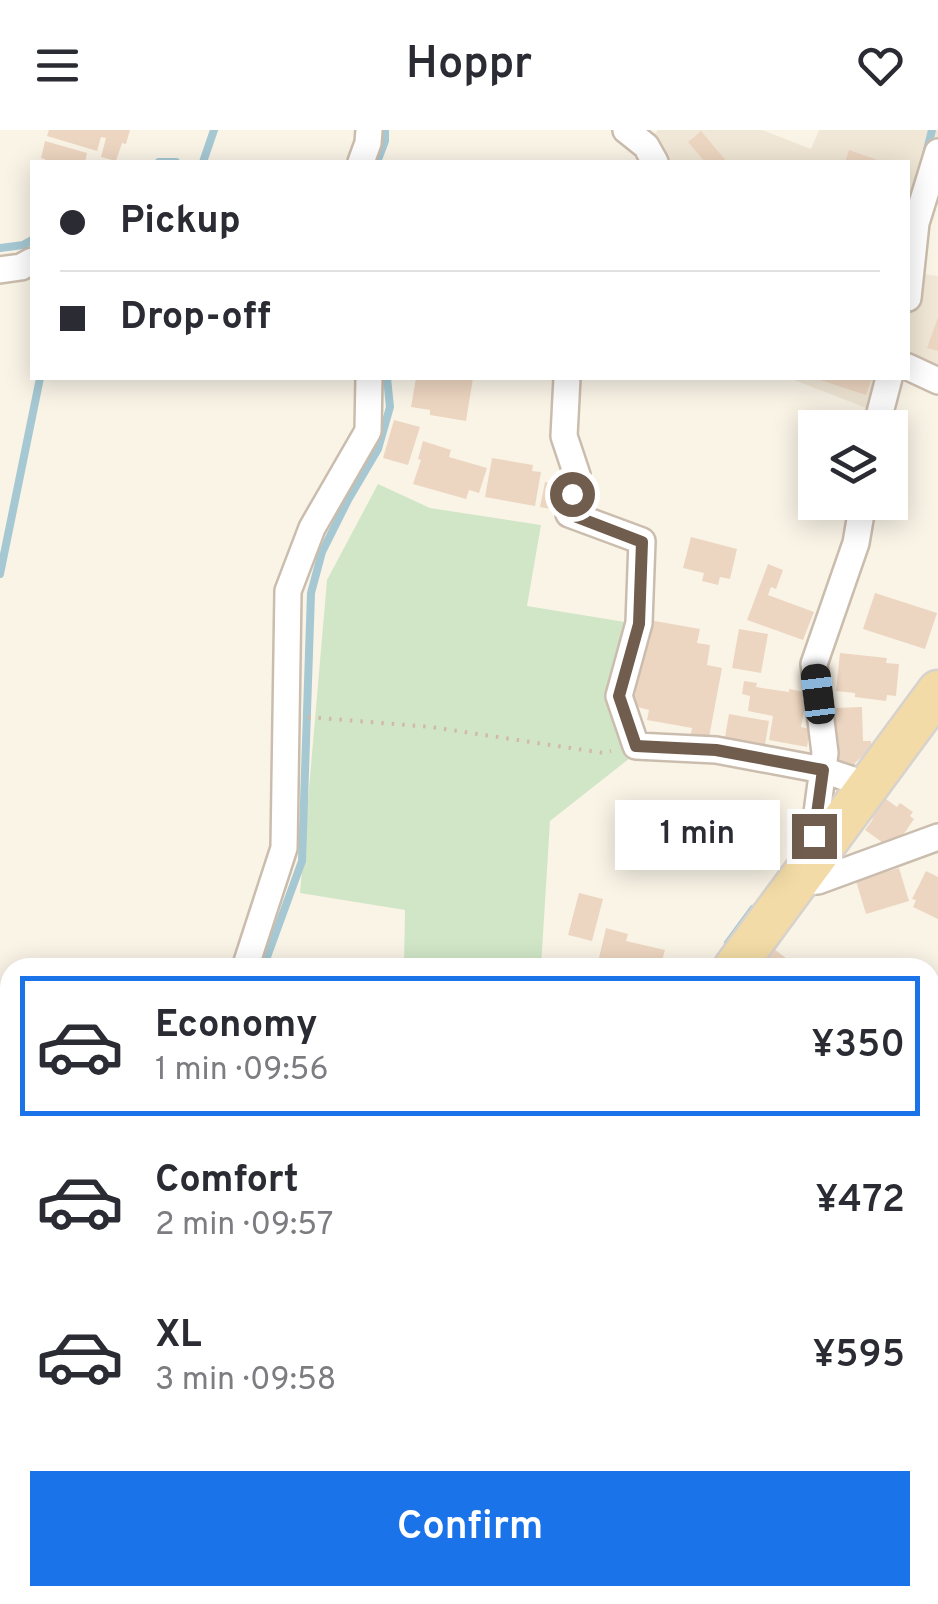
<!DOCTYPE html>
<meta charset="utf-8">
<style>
body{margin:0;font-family:Overpass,sans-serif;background:#f2f2f3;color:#2b2b33;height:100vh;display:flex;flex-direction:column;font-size:38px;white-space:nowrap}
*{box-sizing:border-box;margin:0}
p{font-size:32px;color:#7c7c81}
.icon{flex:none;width:55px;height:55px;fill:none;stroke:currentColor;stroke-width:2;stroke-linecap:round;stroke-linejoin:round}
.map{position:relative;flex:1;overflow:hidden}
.panel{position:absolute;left:0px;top:828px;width:940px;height:648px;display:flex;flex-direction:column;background:#fff;border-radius:30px 30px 0 0;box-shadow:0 5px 25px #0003}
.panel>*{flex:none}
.hud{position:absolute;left:30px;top:30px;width:880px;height:220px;border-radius:0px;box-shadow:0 5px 25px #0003;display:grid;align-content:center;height:220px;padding:0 30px;background:#fff}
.tools{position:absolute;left:798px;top:280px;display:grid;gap:20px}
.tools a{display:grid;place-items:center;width:110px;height:110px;border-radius:0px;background:#fff;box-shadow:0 5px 25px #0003;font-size:50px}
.end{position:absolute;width:45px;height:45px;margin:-22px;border:12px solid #715d4e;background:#fff;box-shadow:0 0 0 5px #fff}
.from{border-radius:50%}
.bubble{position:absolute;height:70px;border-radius:0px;background:#fff;box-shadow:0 5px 25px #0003;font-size:32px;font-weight:600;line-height:70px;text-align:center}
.car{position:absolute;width:30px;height:60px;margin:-30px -15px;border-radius:12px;box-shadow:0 0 8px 2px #0007;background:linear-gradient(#222 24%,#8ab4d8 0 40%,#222 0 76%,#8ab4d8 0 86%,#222 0)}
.hud b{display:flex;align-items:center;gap:35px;height:95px;font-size:38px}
.hud b+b{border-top:2px solid #e1e1e2}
.hud i{width:25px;height:25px;background:#2b2b33}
ul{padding:18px 0 0;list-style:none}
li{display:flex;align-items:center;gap:30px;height:140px;margin:0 20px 15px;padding:0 10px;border:5px solid transparent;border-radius:0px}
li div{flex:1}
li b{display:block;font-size:38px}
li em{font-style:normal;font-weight:600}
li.selected{border-color:#1a73e8}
li>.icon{width:90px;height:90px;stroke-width:1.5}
.button{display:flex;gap:20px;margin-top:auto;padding:20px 30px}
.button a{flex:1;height:115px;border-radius:0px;background:#1a73e8;color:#fff;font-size:40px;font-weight:600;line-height:115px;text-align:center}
header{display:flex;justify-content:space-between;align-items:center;height:130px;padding:0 30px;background:#fff;font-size:45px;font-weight:600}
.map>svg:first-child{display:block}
.residential{fill:#f1e7d6}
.green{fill:#d1e6c7}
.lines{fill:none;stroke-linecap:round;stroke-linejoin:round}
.stream{stroke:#a5c8d3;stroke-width:8}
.building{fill:#edd6c1}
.street-casing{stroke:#cbbdae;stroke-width:30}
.primary-casing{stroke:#d7d2cd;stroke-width:45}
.path{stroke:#d2b9a5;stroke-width:4;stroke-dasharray:2.5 8;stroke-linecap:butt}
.street{stroke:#fff;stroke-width:25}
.primary{stroke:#f2dba6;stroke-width:40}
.route{stroke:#715d4e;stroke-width:12}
</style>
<header><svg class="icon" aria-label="menu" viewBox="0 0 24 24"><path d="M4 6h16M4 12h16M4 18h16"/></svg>Hoppr<svg class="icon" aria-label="heart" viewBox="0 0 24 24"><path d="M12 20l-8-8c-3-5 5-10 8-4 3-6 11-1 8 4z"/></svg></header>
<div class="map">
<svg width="938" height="1474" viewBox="0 0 938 1474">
<rect width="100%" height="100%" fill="#faf4e7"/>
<!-- residential -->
<path class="residential" d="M658,0H762L811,19L819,0H938V68L917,143L938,146V261L908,247V32H639L636,27Z
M789,248H897L874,281Z"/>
<!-- green -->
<path class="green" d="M378,354L430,378L541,395L527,476L631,493L611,565L630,628L550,691L541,837H404L405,780L300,763L327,450Z
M938,1365V1474H850L867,1465H930V1378Z"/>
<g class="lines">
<!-- stream -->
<path class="stream" d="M926,24L932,0
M159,32H176
M203,32L214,0
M377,32L385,11V0
M0,118L23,115L32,110
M0,444L40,248
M728,813L753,779
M263,838L302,731L311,463L322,422L348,370L378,319L390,277L387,248
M147,1474L149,1465"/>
</g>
<!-- building -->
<path class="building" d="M49,0H130L126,14L122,13L116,31L101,27L106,8L101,7L97,21L47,6Z
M701,1L727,32H705L688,12Z
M45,11L87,23L85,32H44L45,29L41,28Z
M849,20L883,32H845Z
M938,187V221L927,218Z
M416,248H473L466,291L430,285V280L411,277Z
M814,248H872L866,265Z
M394,290L420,297L408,335L383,328Z
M423,311L451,320L449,327L487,338L479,363L469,360L466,369L413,354L421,330L418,329Z
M492,328L533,335L532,341L541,342L535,376L485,367Z
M545,352L557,354V358L565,360L561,381L540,377Z
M691,407L737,419L730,449L720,447L718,455L702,451L704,443L683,438Z
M768,434L783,440L776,459L771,457L768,465L814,482L803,510L747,490Z
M875,463L937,483L925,519L863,499Z
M649,490L700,499L697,513L710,515L707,535L722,538L708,613L690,609L692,598L647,590L649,580L633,576Z
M739,499L768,504L761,543L732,538Z
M840,523L887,528L886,533L899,534L896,566L887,565L886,571L855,567V563L836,561Z
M744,551L757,553L756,557L789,562V559L804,562L802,569L806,570L801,597L810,599L807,617L769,610L773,586L748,581L750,566L742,564Z
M862,577L863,611H871V618L855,633L856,638H844V633H837L835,578Z
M729,584L769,591L765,615L725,607Z
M883,667L897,677L900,673L913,682L910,686L914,689L893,720L865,700L873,689L870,686Z
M899,738L909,771L866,784L856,751Z
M926,741L938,747V789L913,777L916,770L912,769Z
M579,763L603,769L592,811L568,805Z
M606,798L628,804L626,811L665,820L660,838H620L598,832Z
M774,819L799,838H761Z
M462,1465H500L499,1474H461Z
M512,1465H552V1474H512Z"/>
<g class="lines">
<defs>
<path id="street" d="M626,0L646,16L655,32
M361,32L368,13L369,0
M0,140L21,137L32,131
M908,168L916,93L938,22
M908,237L938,251
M567,248L564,306L577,345L569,384L642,411L639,493L619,566L636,616L716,620L823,640L868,655
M876,298L889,248
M819,721L814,705L825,623L814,534L856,413L863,372
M797,752L818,751L938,707
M245,838L284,718L288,461L312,398L368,301L369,248
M0,1068L10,1072
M239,1474V1465"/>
<path id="primary" d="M734,838L938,561
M586,1474V1465"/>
</defs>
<!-- street casing -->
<use href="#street" class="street-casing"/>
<!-- primary casing -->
<use href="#primary" class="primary-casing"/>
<!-- path -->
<path class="path" d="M308,587L431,597L604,623L611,621
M0,1138L6,1097
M711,1465L725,1474"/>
<!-- street -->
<use href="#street" class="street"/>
<!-- primary -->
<use href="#primary" class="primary"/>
</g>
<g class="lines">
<!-- route -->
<path class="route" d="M572,364L569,384L642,412L639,494L619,566L636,616L716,620L823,640L814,706"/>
</g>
</svg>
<div class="tools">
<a><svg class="icon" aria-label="layers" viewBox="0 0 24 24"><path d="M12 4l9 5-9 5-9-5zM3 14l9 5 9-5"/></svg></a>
</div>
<i class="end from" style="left:572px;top:364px"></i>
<i class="end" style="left:814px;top:706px"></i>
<div class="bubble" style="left:615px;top:670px;width:165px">1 min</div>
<i class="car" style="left:818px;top:564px;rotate:353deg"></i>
<div class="hud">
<b><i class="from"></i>Pickup</b>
<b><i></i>Drop-off</b>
</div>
<section class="panel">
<ul>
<li class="selected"><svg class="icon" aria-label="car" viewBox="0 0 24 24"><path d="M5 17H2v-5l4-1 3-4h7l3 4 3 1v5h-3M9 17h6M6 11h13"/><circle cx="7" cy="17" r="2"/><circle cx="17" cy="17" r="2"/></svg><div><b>Economy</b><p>1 min · 09:56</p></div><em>¥350</em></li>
<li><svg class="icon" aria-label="car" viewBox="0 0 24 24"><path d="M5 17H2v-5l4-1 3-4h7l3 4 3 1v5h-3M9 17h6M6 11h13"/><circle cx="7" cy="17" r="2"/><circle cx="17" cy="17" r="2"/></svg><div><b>Comfort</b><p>2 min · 09:57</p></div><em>¥472</em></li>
<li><svg class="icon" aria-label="car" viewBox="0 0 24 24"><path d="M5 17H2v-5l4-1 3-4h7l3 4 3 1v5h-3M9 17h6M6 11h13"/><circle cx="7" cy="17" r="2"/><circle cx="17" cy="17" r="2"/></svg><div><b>XL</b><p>3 min · 09:58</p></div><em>¥595</em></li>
</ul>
<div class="button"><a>Confirm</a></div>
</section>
</div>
